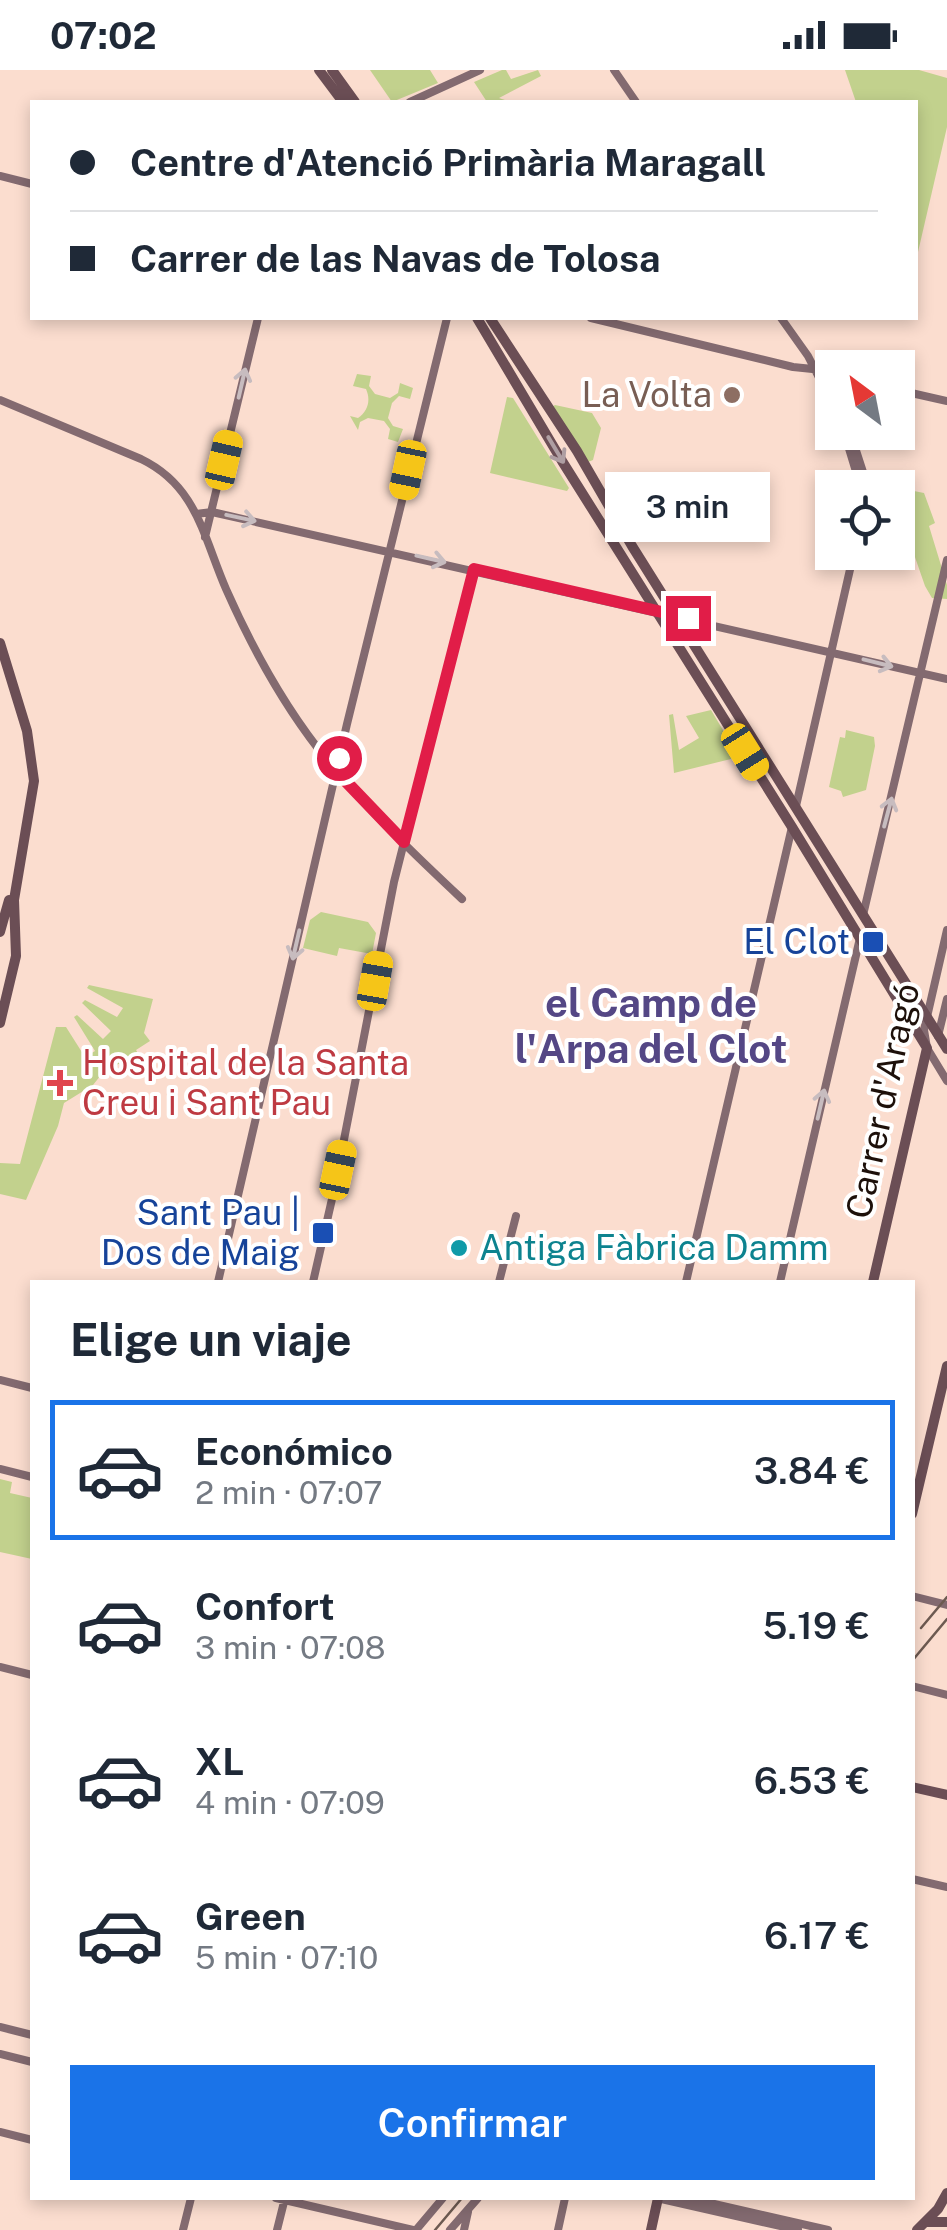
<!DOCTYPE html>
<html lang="es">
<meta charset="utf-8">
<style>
body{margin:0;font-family:"Public Sans",sans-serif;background:#f2f2f3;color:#1f2937;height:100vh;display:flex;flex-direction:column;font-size:38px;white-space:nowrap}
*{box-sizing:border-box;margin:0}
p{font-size:32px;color:#747a83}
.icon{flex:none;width:55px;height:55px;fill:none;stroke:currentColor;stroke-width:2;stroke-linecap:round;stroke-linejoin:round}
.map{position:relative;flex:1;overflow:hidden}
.side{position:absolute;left:30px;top:1210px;width:885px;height:920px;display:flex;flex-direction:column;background:#fff;border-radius:0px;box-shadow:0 5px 15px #0003}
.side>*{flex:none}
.top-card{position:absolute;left:30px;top:30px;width:888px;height:220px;border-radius:0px;box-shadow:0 5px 15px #0003;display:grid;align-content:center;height:220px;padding:0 40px;background:#fff}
.needle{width:65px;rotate:328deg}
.controls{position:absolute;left:815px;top:280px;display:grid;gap:20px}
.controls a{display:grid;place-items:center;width:100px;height:100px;border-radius:0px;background:#fff;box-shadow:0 5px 15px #0003;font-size:50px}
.end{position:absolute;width:45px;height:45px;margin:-22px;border:12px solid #e11d48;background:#fff;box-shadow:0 0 0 5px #fff}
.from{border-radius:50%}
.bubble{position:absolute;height:70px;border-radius:0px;background:#fff;box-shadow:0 5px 15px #0003;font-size:32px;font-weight:600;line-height:70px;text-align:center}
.car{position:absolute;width:30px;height:60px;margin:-30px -15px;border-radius:12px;box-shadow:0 0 8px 2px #0007;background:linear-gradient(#f5c518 24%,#345 0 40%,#f5c518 0 76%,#345 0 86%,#f5c518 0)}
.top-card b{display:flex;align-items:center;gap:35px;height:95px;font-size:38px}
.top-card b+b{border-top:2px solid #e0e1e3}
.top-card i{width:25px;height:25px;background:#1f2937}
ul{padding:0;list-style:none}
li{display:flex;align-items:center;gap:30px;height:140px;margin:0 20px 15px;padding:0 20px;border:5px solid transparent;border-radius:0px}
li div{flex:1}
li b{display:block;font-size:38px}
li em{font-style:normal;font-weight:600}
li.active{border-color:#1a73e8}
li>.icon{width:90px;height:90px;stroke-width:1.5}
h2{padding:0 40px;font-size:45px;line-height:120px}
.action{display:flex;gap:20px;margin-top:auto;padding:20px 40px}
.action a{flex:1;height:115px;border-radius:0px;background:#1a73e8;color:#fff;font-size:40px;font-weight:600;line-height:115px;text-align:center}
.status{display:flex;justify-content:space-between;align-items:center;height:70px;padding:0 50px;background:#fff;direction:ltr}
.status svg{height:28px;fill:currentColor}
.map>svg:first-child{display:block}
.green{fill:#c2d18d}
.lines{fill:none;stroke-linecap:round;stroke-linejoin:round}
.secondary{stroke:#836a70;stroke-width:8}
.primary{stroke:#6b4e55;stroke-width:10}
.tram{stroke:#6d5a51;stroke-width:2.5}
.secondary-bridge{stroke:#836a70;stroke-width:8}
.oneway{stroke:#c7bcbf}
.oneway2{stroke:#ae9ea2}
.route{stroke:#e11d48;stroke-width:12}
.education-dot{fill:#8d6e63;stroke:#fff;stroke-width:4}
.transit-dot{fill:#1a4fb4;stroke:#fff;stroke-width:4}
.health-dot{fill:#e0444e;stroke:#fff;stroke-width:4}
.culture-dot{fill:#0f9aa8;stroke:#fff;stroke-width:4}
.labels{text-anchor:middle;stroke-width:8;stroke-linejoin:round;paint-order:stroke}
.education-label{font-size:35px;fill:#785e54;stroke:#fff;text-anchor:end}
.transit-label{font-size:35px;fill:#164399;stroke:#fff;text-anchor:end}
.health-label{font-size:35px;fill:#be3a42;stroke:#fff;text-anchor:start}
.street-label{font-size:35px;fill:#1d100a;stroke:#fff}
.culture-label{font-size:35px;fill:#0d838f;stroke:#fff;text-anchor:start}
.quarter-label{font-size:40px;font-weight:bold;fill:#544785;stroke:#fff}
</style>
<div class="status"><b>07:02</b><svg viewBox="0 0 49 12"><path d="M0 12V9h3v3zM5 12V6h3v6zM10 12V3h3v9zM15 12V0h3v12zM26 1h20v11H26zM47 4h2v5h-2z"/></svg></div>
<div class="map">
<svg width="947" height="2160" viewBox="0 0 947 2160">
<rect width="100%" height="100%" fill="#fbddcf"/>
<!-- green -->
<path class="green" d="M370,0H430L438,13L392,32Z
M502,0H506L511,9L538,0L541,6L499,28L511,32H487L474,12Z
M845,0H919L947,8V57L915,195V32H856Z
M357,304L371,306L369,316L375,324L390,328L398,323L400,313L413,318L410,329L399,326L392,333L388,348L393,356L403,359L398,372L388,369L390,359L384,351L368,348L360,352L358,360L350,346L358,348C368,341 371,330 366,319L353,316Z
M507,327L513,328L569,418L567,421L490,403Z
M555,335L592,343L601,358L593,390L588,392L552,337Z
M904,419L924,423L935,453L929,456L947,515V529L932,528L925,516L899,441L910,437Z
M711,640L739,687L674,703L669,645L673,644L679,680L699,668L686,646Z
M846,660L874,667L875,676L866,720L843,727L841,721L829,717L840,667L845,668Z
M321,842L368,852L376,863L372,884L339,878L337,886L303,878L310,850Z
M89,915L153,929L144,963L150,971L136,980L139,985L105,1000L93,1015L64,1033L58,1056L26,1130L0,1124V1093L20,1094L56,957H66L85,987L95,981L74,947L77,945L103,969L111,961L82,933L85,930L117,947L123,938L87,918Z
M0,1409L12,1412L10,1423L32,1428V1489L0,1482Z"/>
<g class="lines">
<!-- secondary -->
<path class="secondary" d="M614,0L636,32
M410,32L480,0
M0,106L32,114
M591,248L793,297L832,301
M781,248L808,286L832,333
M820,297L832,320
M0,330L141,389C197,416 203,466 226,519C253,580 286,640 328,691C368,740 416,786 462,829
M844,362L861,418
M850,362L863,402
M196,444L212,442L947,609
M205,467L258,248
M796,736L854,482
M863,845L947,490
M947,860L924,960L927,978L947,1011
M938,966L947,929
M218,1212L347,654L447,248
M313,1212L335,1116L394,812L473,499
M499,1212L516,1146
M686,1212L792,757
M780,1212L860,868
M0,1310L32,1318
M0,1399L32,1407
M912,1526L947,1535
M0,1597L32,1605
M912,1616L947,1625
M912,1809L947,1817
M0,1957L32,1965
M0,1984L32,1992
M0,2062L32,2070
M276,2128L413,2160
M657,2128L798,2160
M688,2128L828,2160
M183,2160L191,2128
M277,2160L285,2128
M416,2160L443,2128
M450,2160L478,2128
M464,2160L468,2142
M558,2160L565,2128"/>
<!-- primary -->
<path class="primary" d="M319,0L343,32
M332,0L355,32
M477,248L562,391L792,757L927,978L873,1212
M490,248L577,381L632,476L947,979
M0,573L27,661L34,711L14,830L16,886L0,953
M0,862L9,830
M912,1444L947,1296
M912,1717L947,1725
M926,2152H947
M651,2160L658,2128
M917,2160L938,2139L947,2123"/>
<!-- tram -->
<path class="tram" d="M921,1558L947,1527
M912,1591L947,1549
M435,2160L462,2128"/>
<!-- secondary-bridge -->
<path class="secondary-bridge" d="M898,320L947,331"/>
</g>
<!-- one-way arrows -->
<defs><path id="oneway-shaft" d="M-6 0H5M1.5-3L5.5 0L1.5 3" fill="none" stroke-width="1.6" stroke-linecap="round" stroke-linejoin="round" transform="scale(2.5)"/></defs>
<g class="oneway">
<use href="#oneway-shaft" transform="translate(242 313) rotate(-77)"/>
<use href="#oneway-shaft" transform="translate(241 448) rotate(12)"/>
<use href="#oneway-shaft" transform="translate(431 489) rotate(13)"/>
<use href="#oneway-shaft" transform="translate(878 593) rotate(14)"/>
<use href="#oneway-shaft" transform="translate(888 742) rotate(-75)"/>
<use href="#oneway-shaft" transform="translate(296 875) rotate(103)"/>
<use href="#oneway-shaft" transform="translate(821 1034) rotate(-77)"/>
</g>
<use class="oneway2" href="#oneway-shaft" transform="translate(556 380) rotate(59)"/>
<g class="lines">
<!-- route -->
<path class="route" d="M339,688L336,701L404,772L474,499L688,548"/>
</g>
<!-- markers -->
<circle class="education-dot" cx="732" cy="325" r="10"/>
<g class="transit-dot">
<rect x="861" y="860" width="24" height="24" rx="5"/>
<rect x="311" y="1151" width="24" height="24" rx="5"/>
</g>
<path class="health-dot" d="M55 998h10v10h10v10h-10v10h-10v-10h-10v-10h10z"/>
<circle class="culture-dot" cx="459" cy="1178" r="10"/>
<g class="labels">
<!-- education labels -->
<g class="education-label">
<text x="712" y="337">La Volta</text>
</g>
<!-- transit labels -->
<g class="transit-label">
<text x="850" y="884">El Clot</text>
<text x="300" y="1155">Sant Pau |<tspan x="300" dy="40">Dos de Maig</tspan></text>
</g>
<!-- health labels -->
<g class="health-label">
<text x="82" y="1005">Hospital de la Santa<tspan x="82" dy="40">Creu i Sant Pau</tspan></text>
</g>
<!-- street labels -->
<g class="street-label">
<text transform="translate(883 1031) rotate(-78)" y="12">Carrer d'Aragó</text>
</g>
<!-- culture labels -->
<g class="culture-label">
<text x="479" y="1190">Antiga Fàbrica Damm</text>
</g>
<!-- quarter labels -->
<g class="quarter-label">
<text x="651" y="947">el Camp de<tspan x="651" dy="46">l'Arpa del Clot</tspan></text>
</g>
</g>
</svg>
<div class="controls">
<a><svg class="needle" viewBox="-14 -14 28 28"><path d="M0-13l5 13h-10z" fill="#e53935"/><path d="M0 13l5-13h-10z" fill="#747a83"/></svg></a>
<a><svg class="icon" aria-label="locate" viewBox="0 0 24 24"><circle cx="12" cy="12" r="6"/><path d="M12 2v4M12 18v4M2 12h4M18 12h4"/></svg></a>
</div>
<i class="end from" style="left:339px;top:688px"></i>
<i class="end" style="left:688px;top:548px"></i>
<div class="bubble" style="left:605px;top:402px;width:165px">3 min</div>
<i class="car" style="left:224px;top:390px;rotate:13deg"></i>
<i class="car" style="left:408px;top:400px;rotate:192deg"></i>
<i class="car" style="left:745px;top:682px;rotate:148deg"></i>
<i class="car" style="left:375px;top:911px;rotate:10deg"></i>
<i class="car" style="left:338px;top:1100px;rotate:12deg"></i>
<div class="top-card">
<b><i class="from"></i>Centre d'Atenció Primària Maragall</b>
<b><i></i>Carrer de las Navas de Tolosa</b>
</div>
<section class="side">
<h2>Elige un viaje</h2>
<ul>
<li class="active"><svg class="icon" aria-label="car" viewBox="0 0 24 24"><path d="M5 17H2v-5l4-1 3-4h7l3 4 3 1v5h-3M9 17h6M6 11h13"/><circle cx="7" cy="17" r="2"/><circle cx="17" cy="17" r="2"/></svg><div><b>Económico</b><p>2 min · 07:07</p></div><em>3.84 €</em></li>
<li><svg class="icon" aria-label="car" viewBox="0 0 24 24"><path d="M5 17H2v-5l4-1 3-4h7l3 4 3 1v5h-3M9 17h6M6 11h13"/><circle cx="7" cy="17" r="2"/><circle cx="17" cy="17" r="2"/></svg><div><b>Confort</b><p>3 min · 07:08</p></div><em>5.19 €</em></li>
<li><svg class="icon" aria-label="car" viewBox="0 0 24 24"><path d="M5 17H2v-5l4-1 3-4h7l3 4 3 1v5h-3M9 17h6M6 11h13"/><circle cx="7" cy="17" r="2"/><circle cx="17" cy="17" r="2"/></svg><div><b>XL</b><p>4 min · 07:09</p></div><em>6.53 €</em></li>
<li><svg class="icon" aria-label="car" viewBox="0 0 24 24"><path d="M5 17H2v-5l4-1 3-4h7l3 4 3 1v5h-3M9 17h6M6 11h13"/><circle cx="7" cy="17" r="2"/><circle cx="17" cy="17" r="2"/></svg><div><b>Green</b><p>5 min · 07:10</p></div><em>6.17 €</em></li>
</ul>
<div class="action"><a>Confirmar</a></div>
</section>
</div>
